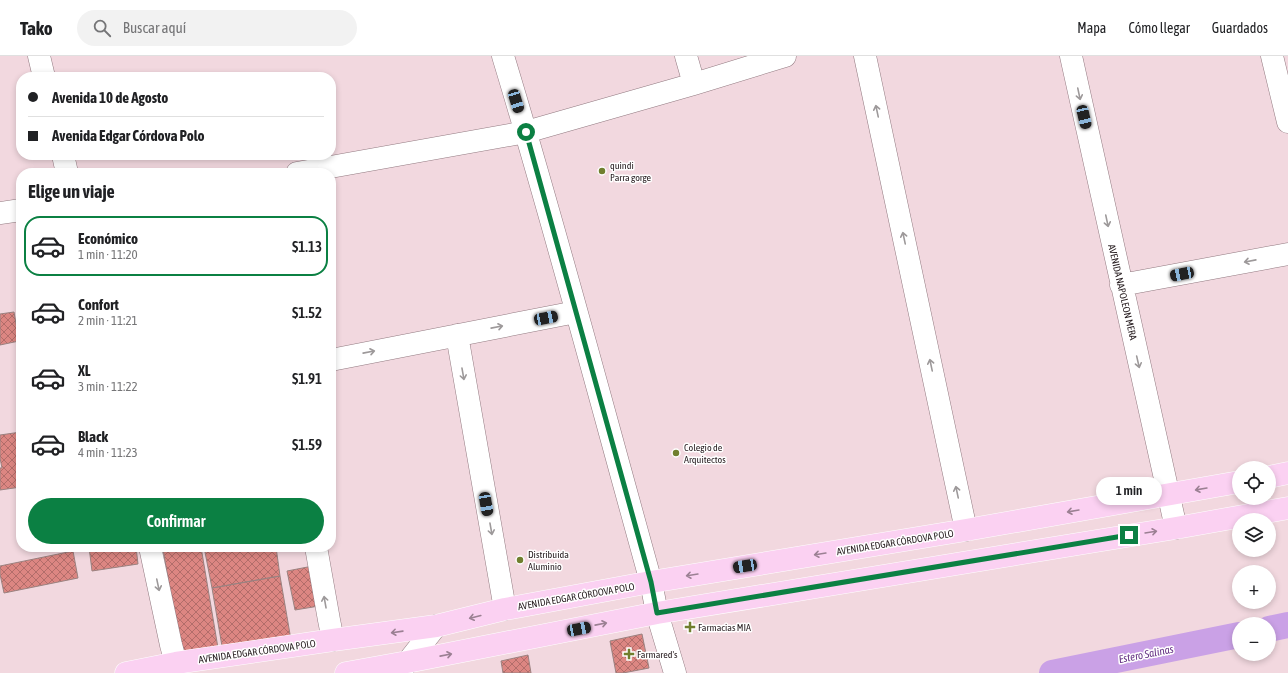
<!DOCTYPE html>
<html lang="es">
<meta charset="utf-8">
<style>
body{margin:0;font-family:"Asap Condensed",sans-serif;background:#f2f2f2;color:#202124;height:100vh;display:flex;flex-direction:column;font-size:15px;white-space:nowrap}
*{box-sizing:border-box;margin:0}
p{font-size:13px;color:#757577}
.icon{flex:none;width:22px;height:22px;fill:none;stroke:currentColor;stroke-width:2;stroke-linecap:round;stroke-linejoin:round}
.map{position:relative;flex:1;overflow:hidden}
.details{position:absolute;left:16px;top:112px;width:320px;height:384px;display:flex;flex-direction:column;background:#fff;border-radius:16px;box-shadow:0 2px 6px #0003}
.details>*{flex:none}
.guide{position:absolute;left:16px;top:16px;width:320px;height:88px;border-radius:16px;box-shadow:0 2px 6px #0003;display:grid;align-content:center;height:88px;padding:0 12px;background:#fff}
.controls{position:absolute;left:1232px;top:405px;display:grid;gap:8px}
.controls a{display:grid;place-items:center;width:44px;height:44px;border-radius:50%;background:#fff;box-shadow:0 2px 6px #0003;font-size:20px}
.end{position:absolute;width:18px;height:18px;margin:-9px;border:5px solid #0b8043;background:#fff;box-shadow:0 0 0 2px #fff}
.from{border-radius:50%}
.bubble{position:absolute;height:28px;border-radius:14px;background:#fff;box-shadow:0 2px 6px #0003;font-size:13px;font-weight:600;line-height:28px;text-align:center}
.car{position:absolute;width:12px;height:24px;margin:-12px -6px;border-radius:5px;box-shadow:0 0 3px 1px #0007;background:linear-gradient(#222 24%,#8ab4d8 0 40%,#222 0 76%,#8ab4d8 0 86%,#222 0)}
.guide b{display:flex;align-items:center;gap:14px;height:38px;font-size:15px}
.guide b+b{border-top:1px solid #e0e0e0}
.guide i{width:10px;height:10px;background:#202124}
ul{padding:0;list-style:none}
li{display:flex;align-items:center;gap:12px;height:60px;margin:0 8px 6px;padding:0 4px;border:2px solid transparent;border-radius:16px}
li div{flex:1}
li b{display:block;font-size:15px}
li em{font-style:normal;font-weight:600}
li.on{border-color:#0b8043}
li>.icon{width:36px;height:36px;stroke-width:1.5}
h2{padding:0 12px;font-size:18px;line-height:48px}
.cta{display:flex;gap:8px;margin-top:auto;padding:8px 12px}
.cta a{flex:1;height:46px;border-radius:24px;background:#0b8043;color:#fff;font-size:16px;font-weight:600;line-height:46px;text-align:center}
header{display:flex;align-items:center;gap:24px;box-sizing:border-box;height:56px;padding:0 20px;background:#fff;border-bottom:1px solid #e0e0e0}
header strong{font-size:19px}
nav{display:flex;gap:22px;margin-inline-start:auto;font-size:14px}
.search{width:280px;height:36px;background:#f2f2f2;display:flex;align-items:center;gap:10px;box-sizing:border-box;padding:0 14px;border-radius:22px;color:#757577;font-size:15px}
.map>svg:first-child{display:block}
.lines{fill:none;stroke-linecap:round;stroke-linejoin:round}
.canal{stroke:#caa1e6;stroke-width:26}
.building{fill:url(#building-cross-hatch);stroke:#9b8280}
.minor-casing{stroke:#927a81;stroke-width:23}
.major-casing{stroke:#fff;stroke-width:23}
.minor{stroke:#fff;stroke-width:22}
.major{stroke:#fbd1f2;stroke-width:22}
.oneway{stroke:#9d999a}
.oneway2{stroke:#9b8093}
.route{stroke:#0b8043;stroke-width:5}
.poi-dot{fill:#707f2e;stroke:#fff;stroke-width:1.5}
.labels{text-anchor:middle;stroke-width:3;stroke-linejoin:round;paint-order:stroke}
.poi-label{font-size:10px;fill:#261c1f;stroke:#fff;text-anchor:start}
.street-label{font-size:10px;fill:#261c1f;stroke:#fff}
.water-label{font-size:11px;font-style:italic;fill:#663384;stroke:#fff}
</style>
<header>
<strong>Tako</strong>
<div class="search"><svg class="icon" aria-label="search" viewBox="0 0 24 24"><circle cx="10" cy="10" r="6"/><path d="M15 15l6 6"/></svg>Buscar aquí</div>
<nav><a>Mapa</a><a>Cómo llegar</a><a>Guardados</a></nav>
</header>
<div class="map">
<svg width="1288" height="617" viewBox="0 0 1288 617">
<defs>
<pattern id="building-cross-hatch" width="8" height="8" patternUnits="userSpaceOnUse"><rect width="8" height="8" fill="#dc8682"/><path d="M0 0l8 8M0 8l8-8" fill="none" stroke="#b26d6a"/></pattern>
</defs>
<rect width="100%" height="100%" fill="#f2d8df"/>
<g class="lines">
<!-- canal -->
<path class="canal" d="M1269,573L1288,569
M1052,617L1239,579"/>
</g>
<!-- building -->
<path class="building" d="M14,256L19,285L0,289V258Z
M21,376V431L0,434V412H2L0,402V379Z
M89,491H136L138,508L92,515Z
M176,491H201L218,592L181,598L163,493Z
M204,491H276L280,520L212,532Z
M73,495L78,522L4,537L0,518V510Z
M318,509L325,549L295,554L287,515Z
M280,520L291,584L223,596L212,532Z
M642,578L649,612L623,617H616L610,585Z
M528,599L531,617H503L501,605Z"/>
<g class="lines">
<defs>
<path id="minor" d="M39,0L44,21
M503,0C556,174 602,350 651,526L657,557L675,617
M686,0L694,28
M865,0L966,474
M1071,0L1176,472
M1272,0L1288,66
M63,99L67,117
M297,117L526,76L694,28L785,0
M0,157L21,154
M1121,229L1288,198
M457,279L505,553
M331,304L576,256
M150,491L171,589L176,607
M316,491L329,564L333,584
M399,617L436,570"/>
<path id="major" d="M1269,421L1288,417
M126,617L176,607L333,584L436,570L505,553L651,526L966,474L1239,426
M346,617L407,606L657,557L1176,472L1288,452"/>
</defs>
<!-- minor casing -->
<use href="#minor" class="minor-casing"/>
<!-- major casing -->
<use href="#major" class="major-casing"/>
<!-- minor -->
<use href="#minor" class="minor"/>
<!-- major -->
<use href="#major" class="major"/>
</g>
<!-- one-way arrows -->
<defs><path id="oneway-shaft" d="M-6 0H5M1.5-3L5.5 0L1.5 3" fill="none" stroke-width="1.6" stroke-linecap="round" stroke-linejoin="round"/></defs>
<g class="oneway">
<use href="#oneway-shaft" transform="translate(1079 38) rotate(78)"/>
<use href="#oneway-shaft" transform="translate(877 55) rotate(-102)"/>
<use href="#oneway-shaft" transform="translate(1107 165) rotate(78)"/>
<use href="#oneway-shaft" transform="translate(904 182) rotate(-102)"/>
<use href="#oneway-shaft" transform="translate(1250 205) rotate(169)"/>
<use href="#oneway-shaft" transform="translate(497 271) rotate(-11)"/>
<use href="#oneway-shaft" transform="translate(369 296) rotate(-11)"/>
<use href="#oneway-shaft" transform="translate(1138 306) rotate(77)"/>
<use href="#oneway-shaft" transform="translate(931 309) rotate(-102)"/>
<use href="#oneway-shaft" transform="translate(463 318) rotate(80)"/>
<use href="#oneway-shaft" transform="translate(957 436) rotate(-102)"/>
<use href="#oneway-shaft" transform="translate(491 473) rotate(80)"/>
<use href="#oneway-shaft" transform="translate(158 529) rotate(78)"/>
<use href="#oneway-shaft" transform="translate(325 546) rotate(-100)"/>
</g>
<g class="oneway2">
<use href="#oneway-shaft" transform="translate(1201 433) rotate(170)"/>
<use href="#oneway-shaft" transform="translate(1073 455) rotate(170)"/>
<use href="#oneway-shaft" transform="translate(1151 476) rotate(-9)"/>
<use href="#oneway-shaft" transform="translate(820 498) rotate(171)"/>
<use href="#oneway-shaft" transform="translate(692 519) rotate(171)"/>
<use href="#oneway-shaft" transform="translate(475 561) rotate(166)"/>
<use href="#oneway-shaft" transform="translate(601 568) rotate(-11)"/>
<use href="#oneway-shaft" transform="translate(397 576) rotate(172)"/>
<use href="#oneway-shaft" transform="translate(446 599) rotate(-11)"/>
</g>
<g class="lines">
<!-- route -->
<path class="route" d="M526,76L651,526L657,557L1129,479"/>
</g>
<!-- markers -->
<g class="poi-dot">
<circle cx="602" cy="115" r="4"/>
<circle cx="676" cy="397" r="4"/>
<circle cx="520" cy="504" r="4"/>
<path d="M688 565h4v4h4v4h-4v4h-4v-4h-4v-4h4z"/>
<path d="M627 592h4v4h4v4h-4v4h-4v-4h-4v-4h4z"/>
</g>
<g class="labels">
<!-- poi labels -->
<g class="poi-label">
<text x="610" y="113">quindi<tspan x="610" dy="12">Parra gorge</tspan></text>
<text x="684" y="395">Colegio de<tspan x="684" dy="12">Arquitectos</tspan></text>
<text x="528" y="502">Distribuida<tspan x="528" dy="12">Aluminio</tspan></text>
<text x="698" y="575">Farmacias MIA</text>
<text x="637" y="602">Farmared's</text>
</g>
<!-- street labels -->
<g class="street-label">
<text transform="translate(1123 236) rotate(77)" y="4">AVENIDA NAPOLEON MERA</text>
<text transform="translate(895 486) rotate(-9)" y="4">AVENIDA EDGAR CÓRDOVA POLO</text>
<text transform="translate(576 540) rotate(-10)" y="4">AVENIDA EDGAR CÓRDOVA POLO</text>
<text transform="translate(257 595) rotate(-8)" y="4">AVENIDA EDGAR CÓRDOVA POLO</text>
</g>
<!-- water labels -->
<g class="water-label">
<text transform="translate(1146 598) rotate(-11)" y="4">Estero Salinas</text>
</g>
</g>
</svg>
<div class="controls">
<a><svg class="icon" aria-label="locate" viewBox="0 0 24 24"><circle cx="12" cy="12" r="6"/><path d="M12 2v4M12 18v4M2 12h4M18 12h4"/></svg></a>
<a><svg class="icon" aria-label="layers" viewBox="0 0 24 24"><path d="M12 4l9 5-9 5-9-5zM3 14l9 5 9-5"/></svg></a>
<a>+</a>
<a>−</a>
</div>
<i class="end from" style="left:526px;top:76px"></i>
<i class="end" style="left:1129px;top:479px"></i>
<div class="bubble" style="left:1096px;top:421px;width:66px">1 min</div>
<i class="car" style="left:516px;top:45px;rotate:163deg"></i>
<i class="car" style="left:1084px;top:61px;rotate:167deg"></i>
<i class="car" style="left:1182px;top:218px;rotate:259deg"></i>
<i class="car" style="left:546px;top:262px;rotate:79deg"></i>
<i class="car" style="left:486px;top:448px;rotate:170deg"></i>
<i class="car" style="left:745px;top:510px;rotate:261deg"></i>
<i class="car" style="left:579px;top:573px;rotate:79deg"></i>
<div class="guide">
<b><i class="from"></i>Avenida 10 de Agosto</b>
<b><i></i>Avenida Edgar Córdova Polo</b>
</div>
<section class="details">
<h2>Elige un viaje</h2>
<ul>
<li class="on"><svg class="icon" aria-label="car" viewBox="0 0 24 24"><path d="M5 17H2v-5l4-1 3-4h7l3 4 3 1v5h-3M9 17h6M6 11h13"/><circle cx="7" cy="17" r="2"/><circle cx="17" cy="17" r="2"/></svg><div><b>Económico</b><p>1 min · 11:20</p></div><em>$1.13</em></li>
<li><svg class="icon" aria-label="car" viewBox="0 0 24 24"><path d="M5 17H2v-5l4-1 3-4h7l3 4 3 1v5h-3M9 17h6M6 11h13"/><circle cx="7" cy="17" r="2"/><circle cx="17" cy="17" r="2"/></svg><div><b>Confort</b><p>2 min · 11:21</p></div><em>$1.52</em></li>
<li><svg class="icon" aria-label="car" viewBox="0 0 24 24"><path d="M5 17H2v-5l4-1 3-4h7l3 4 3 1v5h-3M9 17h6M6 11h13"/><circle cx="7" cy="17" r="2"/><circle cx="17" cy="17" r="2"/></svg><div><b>XL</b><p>3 min · 11:22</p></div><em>$1.91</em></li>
<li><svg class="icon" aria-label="car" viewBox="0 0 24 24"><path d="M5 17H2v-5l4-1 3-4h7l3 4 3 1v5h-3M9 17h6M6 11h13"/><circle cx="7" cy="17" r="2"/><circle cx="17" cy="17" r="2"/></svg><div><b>Black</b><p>4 min · 11:23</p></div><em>$1.59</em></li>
</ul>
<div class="cta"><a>Confirmar</a></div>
</section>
</div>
